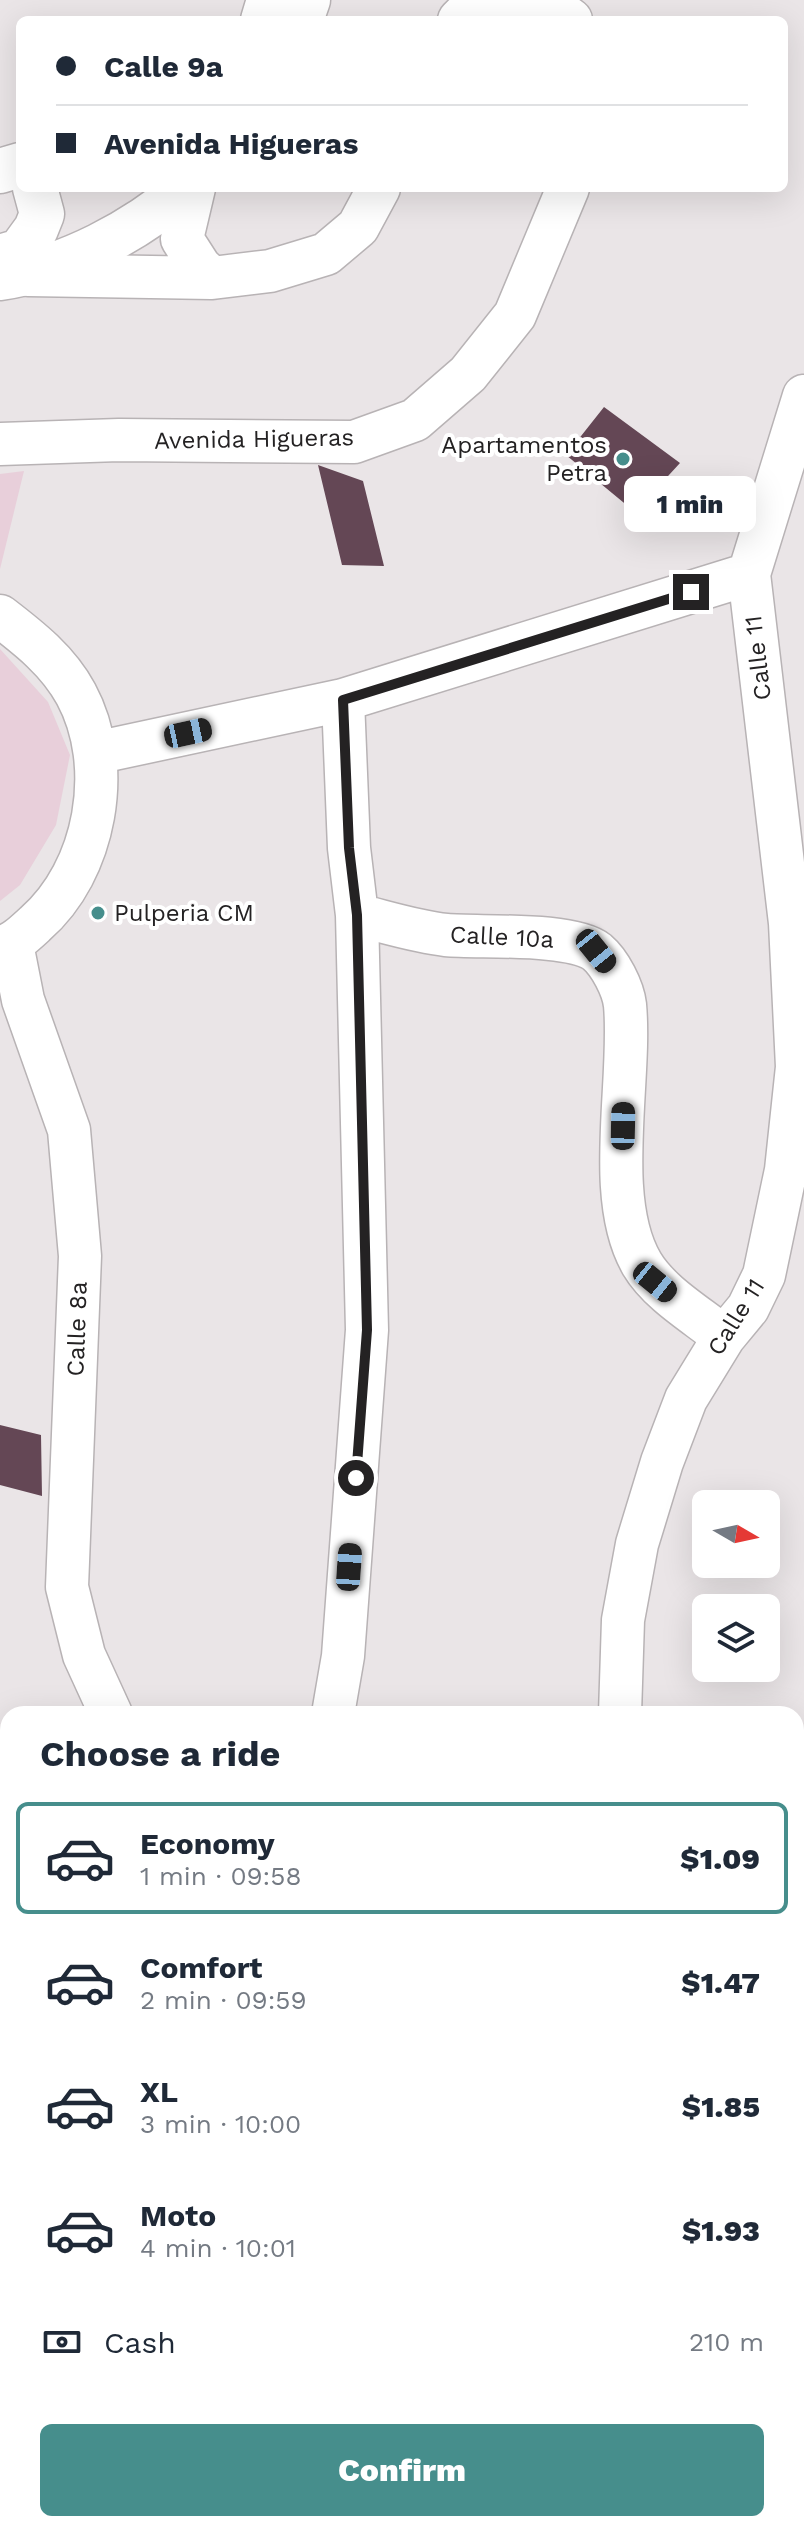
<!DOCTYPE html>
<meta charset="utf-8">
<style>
body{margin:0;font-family:"Work Sans",sans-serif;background:#f2f2f3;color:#1f2937;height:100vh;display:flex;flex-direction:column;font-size:30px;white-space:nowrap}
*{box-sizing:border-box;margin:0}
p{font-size:26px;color:#747a83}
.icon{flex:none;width:44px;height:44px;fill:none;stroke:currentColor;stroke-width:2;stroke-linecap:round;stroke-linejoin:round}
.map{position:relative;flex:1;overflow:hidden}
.details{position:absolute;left:0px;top:1706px;width:804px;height:826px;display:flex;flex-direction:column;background:#fff;border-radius:24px 24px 0 0;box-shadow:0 8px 32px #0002}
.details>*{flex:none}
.guide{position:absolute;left:16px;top:16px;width:772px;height:176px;border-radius:12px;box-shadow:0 8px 32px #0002;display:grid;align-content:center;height:176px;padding:0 40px;background:#fff}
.needle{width:52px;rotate:99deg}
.buttons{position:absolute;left:692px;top:1490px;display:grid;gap:16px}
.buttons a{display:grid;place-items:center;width:88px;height:88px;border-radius:12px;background:#fff;box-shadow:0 8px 32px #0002;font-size:40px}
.end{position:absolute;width:36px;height:36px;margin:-18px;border:10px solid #242223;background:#fff;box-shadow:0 0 0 4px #fff}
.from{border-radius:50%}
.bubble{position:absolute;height:56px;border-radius:12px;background:#fff;box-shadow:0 8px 32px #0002;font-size:26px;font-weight:800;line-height:56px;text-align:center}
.car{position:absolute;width:24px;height:48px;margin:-24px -12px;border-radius:10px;box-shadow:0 0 6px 2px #0007;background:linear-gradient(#222 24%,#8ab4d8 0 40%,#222 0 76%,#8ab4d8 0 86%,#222 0)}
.guide b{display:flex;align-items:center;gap:28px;height:76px;font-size:30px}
.guide b+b{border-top:2px solid #e0e1e3}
.guide i{width:20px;height:20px;background:#1f2937}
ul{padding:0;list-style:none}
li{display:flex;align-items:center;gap:24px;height:112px;margin:0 16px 12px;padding:0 24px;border:4px solid transparent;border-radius:12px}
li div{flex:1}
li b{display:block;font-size:30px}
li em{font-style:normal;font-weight:800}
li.current{border-color:#468e8c}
li>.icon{width:72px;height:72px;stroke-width:1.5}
h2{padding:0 40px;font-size:36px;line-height:96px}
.pay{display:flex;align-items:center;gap:20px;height:88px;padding:0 40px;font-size:30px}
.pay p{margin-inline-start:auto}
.button{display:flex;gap:16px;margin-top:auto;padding:16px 40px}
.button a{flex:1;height:92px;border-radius:12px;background:#468e8c;color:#fff;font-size:32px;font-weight:800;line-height:92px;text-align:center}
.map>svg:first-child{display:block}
.green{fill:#e8cfda}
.building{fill:#644755}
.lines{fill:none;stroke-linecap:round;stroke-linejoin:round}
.service-casing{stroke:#b8b3b5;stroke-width:25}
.minor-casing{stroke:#b8b3b5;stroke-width:45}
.secondary-casing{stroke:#b8b3b5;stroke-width:47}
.service{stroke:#fff;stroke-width:22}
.minor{stroke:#fff;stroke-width:42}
.secondary{stroke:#fff;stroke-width:44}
.route{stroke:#242223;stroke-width:10}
.poi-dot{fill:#468e8c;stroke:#fff;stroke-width:3}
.labels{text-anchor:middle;stroke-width:8;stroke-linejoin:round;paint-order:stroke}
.street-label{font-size:24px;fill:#242223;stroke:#fff}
.poi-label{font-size:24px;fill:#242223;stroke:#fff;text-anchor:end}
</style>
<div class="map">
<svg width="804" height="2531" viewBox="0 0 804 2531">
<rect width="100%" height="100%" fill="#eae5e7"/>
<!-- green -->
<path class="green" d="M24,471L0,569V474Z
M0,649L48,702L70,755L56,825L20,885L0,901Z
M0,2306L8,2316V2524H170L172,2531H0Z"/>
<!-- building -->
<path class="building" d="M604,407L680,463L635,512L566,455Z
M318,465L363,481L384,566L342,565Z
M0,1425L41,1435L42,1496L0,1485Z"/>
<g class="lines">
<defs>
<path id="service" d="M796,2428L804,2446"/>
<path id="minor" d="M502,0C527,2 551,4 571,20
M459,20L471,8L499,0
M194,188L182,239L200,267L212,278
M28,275L212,278L270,271L326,254L358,227L379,188
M0,444L119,440L354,442L415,420L468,374L515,315L568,188
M0,616C30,639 58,661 76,694C115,766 96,871 35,924C23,935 15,943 0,948
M95,753L343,700L749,574
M357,915C386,922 417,932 446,935C481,938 571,932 597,952C610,963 623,988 625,1005C632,1080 603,1198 642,1264C660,1294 697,1315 724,1337
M12,944L23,1000L69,1130L80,1256L67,1587L84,1655L111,1714
M333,1714L343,1656L367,1330L357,915L349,848L343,700
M620,1714L623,1620L637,1544L662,1462L686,1399L724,1337L748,1308L764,1275L786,1170L797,1067L790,923L749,574L804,396
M0,2187L8,2177"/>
<path id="secondary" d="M263,20L269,0
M301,20L308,0
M0,171L20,165
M0,257L20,251L36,229L42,214L35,188
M0,278C67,268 134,232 186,188
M796,2184L804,2173
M0,2233L8,2241
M0,2295L8,2304
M189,2524L190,2531
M366,2531L378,2524"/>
</defs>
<!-- service casing -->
<use href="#service" class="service-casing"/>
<!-- minor casing -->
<use href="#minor" class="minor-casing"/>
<!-- secondary casing -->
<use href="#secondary" class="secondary-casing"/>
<!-- service -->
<use href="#service" class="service"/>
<!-- minor -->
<use href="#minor" class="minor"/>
<!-- secondary -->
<use href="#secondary" class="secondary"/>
</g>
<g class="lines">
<!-- route -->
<path class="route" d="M356,1478L367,1330L357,915L349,848L343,700L691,592"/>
</g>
<!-- markers -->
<g class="poi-dot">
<circle cx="623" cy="459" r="8"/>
<circle cx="98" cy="913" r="8"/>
</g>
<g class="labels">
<!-- street labels -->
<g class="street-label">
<text transform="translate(254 439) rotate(-1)" y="8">Avenida Higueras</text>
<text transform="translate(758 658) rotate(-97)" y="8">Calle 11</text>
<text transform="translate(502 937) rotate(3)" y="8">Calle 10a</text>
<text transform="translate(736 1317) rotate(-58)" y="8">Calle 11</text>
<text transform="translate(77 1329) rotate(-88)" y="8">Calle 8a</text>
</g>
<!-- poi labels -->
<g class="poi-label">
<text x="607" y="453">Apartamentos<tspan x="607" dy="28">Petra</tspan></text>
<text x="114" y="921" text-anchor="start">Pulperia CM</text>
</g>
</g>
</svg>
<div class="buttons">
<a><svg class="needle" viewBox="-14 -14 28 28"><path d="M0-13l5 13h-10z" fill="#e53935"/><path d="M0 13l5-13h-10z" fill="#747a83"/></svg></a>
<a><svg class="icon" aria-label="layers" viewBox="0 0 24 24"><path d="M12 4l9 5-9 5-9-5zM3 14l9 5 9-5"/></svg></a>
</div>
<i class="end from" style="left:356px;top:1478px"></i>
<i class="end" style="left:691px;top:592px"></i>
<div class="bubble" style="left:624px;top:476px;width:132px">1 min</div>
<i class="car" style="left:188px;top:733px;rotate:78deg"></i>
<i class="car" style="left:596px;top:951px;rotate:141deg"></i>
<i class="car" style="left:623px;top:1126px;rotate:1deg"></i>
<i class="car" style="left:655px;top:1282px;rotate:129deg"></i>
<i class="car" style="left:349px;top:1567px;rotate:4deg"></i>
<div class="guide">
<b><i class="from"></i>Calle 9a</b>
<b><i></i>Avenida Higueras</b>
</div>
<section class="details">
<h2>Choose a ride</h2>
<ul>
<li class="current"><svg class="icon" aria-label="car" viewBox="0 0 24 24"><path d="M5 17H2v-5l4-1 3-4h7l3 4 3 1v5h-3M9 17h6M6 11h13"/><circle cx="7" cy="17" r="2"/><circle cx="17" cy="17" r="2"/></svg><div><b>Economy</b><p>1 min · 09:58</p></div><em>$1.09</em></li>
<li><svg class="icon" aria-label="car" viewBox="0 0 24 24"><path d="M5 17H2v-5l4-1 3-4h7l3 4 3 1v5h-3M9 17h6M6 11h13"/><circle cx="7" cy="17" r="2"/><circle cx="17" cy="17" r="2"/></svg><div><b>Comfort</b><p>2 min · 09:59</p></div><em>$1.47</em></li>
<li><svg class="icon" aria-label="car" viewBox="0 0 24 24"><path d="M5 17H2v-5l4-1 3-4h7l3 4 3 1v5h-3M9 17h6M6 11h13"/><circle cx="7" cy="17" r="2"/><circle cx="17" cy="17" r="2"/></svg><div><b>XL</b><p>3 min · 10:00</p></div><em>$1.85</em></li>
<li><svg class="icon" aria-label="car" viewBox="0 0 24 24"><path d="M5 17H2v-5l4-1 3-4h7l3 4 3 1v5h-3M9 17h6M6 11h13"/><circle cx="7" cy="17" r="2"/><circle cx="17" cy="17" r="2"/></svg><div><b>Moto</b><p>4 min · 10:01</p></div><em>$1.93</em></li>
</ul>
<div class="pay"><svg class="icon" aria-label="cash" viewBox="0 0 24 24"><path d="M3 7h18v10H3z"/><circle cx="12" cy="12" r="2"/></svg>Cash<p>210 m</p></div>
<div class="button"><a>Confirm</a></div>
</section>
</div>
